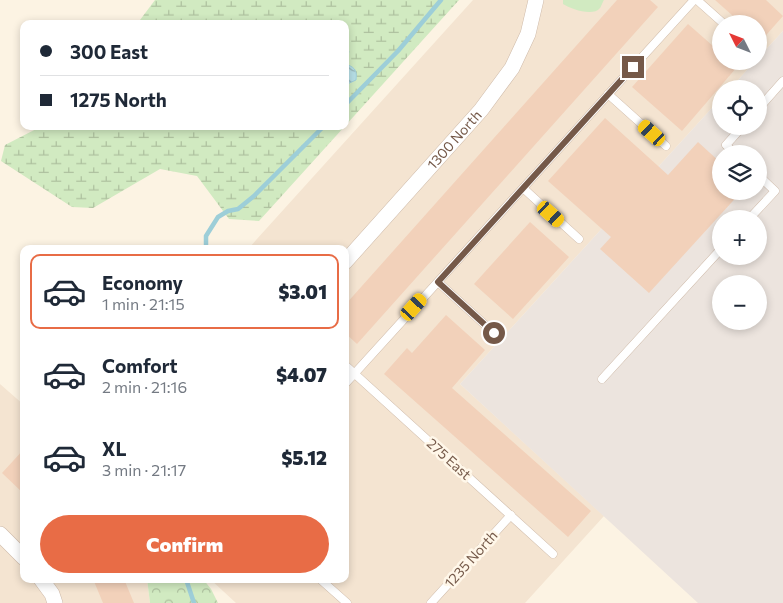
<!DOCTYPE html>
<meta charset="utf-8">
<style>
body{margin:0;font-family:Commissioner,sans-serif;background:#f6f6f7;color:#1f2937;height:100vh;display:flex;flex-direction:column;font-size:19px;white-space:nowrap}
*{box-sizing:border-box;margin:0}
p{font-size:16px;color:#747a83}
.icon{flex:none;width:28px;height:28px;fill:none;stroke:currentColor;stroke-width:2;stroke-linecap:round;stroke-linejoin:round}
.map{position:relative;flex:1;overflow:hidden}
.sheet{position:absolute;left:20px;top:245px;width:329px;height:338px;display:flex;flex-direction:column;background:#fff;border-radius:10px;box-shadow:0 2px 8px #0003}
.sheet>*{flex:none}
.hud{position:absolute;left:20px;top:20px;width:329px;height:110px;border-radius:10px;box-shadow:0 2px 8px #0003;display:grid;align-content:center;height:110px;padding:0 20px;background:#fff}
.needle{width:32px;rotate:312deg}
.tools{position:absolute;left:712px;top:15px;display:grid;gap:10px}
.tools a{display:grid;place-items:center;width:55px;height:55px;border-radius:50%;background:#fff;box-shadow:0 2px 8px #0003;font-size:25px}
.end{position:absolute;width:22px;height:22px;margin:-11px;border:6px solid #755949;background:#fff;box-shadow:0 0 0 2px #fff}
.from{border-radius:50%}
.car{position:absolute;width:15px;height:30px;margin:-15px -8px;border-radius:6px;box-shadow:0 0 4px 1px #0007;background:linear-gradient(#f5c518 24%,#345 0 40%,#f5c518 0 76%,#345 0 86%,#f5c518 0)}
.hud b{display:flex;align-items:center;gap:18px;height:48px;font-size:19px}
.hud b+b{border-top:1px solid #e0e1e3}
.hud i{width:12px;height:12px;background:#1f2937}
ul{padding:9px 0 0;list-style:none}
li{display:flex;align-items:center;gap:15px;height:75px;margin:0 10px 8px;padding:0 10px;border:2px solid transparent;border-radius:10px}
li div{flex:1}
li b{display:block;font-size:19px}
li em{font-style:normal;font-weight:800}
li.selected{border-color:#e86c46}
li>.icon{width:45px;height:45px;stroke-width:1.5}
.primary-button{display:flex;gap:10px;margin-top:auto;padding:10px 20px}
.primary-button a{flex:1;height:58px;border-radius:30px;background:#e86c46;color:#fff;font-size:20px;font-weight:800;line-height:58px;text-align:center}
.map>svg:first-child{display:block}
.residential{fill:#f4e4d1}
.industrial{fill:#ece4de;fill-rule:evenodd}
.forest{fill:url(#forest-crowns)}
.wetland{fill:url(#wetland-marsh)}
.park{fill:#d1eac1}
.water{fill:url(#water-waves);stroke:#9dced8}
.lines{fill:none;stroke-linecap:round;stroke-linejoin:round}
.stream{stroke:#9dced8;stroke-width:4.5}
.building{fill:#f2d1ba}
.lane-casing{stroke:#cebaa9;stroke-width:9}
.street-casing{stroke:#cebaa9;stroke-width:16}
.lane{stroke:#fff;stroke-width:8}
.street{stroke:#fff;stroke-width:15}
.route{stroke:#755949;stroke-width:6}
.labels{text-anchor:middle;stroke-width:5;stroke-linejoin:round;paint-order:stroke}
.street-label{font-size:14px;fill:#755949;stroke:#fff7e9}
</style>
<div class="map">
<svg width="783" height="603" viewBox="0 0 783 603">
<defs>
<pattern id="forest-crowns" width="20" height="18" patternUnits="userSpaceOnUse" patternTransform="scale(1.25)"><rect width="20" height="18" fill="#d1eac1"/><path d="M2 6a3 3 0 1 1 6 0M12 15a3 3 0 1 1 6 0" fill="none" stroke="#aec19f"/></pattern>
<pattern id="wetland-marsh" width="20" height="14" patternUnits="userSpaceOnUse" patternTransform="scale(1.25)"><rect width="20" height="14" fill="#d1eac1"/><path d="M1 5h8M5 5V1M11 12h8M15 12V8" fill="none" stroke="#aec19f"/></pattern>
<pattern id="water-waves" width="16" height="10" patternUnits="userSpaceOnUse" patternTransform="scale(1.25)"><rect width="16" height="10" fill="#b7dfe6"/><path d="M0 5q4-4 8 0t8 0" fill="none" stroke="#99b8bc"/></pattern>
</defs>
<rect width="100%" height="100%" fill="#fcf3e3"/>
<!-- residential -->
<path class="residential" d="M473,0H783V31L759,57V24H721V61H755L730,89H721V98L460,384L604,516L525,603H236L210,579H345V249H248Z
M0,384L24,405V579H147L150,603H0Z"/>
<!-- industrial -->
<path class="industrial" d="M783,31V603H698L460,384L721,98V126H759V89H730L755,61H759V57ZM721,154H759V191H721ZM721,219H759V256H721ZM721,284H759V321H721Z"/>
<!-- forest -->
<path class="forest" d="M147,579H203L211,589L218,603H150Z"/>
<!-- wetland -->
<path class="wetland" d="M155,0H459L345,126V85L356,80C357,72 356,68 348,65L345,58L349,51L346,45L345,24H137Z
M42,126H345L259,221L229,219L197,176L160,169L93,208L72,207L1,161L5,145Z"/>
<!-- park -->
<path class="park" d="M563,0H604C603,1 601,7 600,8C593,17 571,9 563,4Z"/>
<!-- water -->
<path class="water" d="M345,33L348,37L346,45L349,52L345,58L348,65C356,68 357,72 356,80L345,85Z"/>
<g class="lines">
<!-- stream -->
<path class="stream" d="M345,105L398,51L441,0
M206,249V236L218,217L228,211L238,209L254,196L324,126
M186,579L194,603"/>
</g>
<!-- building -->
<path class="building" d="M617,0H650L658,7L357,344L345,333V305Z
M715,0H766L783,16L759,43V24H742Z
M688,24L721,53V61H730L737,67L682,131L632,87Z
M605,118L668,175L698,142L721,163V191H742L649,293L600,249L611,237L548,181Z
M530,222L569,257L513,319L474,284Z
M446,315L485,350L452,388L591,511L568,537L384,374L407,348L412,353Z
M24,449V494L2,473Z
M93,579H124L134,603H103Z"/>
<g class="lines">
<defs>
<path id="lane" d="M697,0L724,24
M608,94L666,146
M759,108L783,81
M735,154L726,145L743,126
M523,188L579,239
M749,219L775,191L759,176
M438,282L494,333
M345,365L553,554
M602,379L721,249
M345,384L694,0
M320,579L347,603
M431,603L511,515"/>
<g id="street">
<path id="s1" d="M345,262L481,110L512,68L528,34L536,0"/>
<path d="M0,534L24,558"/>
<path d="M41,579L52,594L55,603"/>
</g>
</defs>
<!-- lane casing -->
<use href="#lane" class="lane-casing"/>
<!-- street casing -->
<use href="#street" class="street-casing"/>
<!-- lane -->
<use href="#lane" class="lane"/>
<!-- street -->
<use href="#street" class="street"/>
</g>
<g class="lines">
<!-- route -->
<path class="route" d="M494,333L438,282L633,67"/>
</g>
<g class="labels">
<!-- street labels -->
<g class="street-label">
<text dy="5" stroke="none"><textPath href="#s1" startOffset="164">1300 North</textPath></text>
<text transform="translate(449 459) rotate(42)" y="5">275 East</text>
<text transform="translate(471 559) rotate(-48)" y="5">1235 North</text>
</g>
</g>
</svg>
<div class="tools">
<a><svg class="needle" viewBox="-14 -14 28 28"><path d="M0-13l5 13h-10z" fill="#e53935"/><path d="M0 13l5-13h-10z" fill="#747a83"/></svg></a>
<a><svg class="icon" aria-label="locate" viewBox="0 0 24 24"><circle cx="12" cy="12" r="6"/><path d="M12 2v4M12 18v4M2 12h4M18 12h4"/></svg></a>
<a><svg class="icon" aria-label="layers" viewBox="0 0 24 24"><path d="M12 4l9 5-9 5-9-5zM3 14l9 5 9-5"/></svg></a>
<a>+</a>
<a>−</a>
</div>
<i class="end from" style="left:494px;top:333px"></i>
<i class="end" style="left:633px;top:67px"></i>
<i class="car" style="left:652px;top:133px;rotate:312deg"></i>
<i class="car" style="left:551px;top:214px;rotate:132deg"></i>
<i class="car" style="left:414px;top:307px;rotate:42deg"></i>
<div class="hud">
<b><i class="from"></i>300 East</b>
<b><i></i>1275 North</b>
</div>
<section class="sheet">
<ul>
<li class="selected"><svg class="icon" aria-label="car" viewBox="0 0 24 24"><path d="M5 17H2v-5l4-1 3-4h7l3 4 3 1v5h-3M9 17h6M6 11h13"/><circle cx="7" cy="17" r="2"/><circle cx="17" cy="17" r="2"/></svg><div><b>Economy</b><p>1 min · 21:15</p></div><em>$3.01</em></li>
<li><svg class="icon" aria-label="car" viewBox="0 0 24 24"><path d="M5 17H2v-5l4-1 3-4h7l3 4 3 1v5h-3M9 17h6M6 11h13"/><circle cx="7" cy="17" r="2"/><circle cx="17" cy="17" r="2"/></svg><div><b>Comfort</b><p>2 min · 21:16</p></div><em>$4.07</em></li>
<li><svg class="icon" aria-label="car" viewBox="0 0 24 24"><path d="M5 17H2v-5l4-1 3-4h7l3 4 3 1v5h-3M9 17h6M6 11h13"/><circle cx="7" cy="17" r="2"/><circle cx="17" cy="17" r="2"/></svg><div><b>XL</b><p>3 min · 21:17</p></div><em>$5.12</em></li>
</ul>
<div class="primary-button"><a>Confirm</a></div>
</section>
</div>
